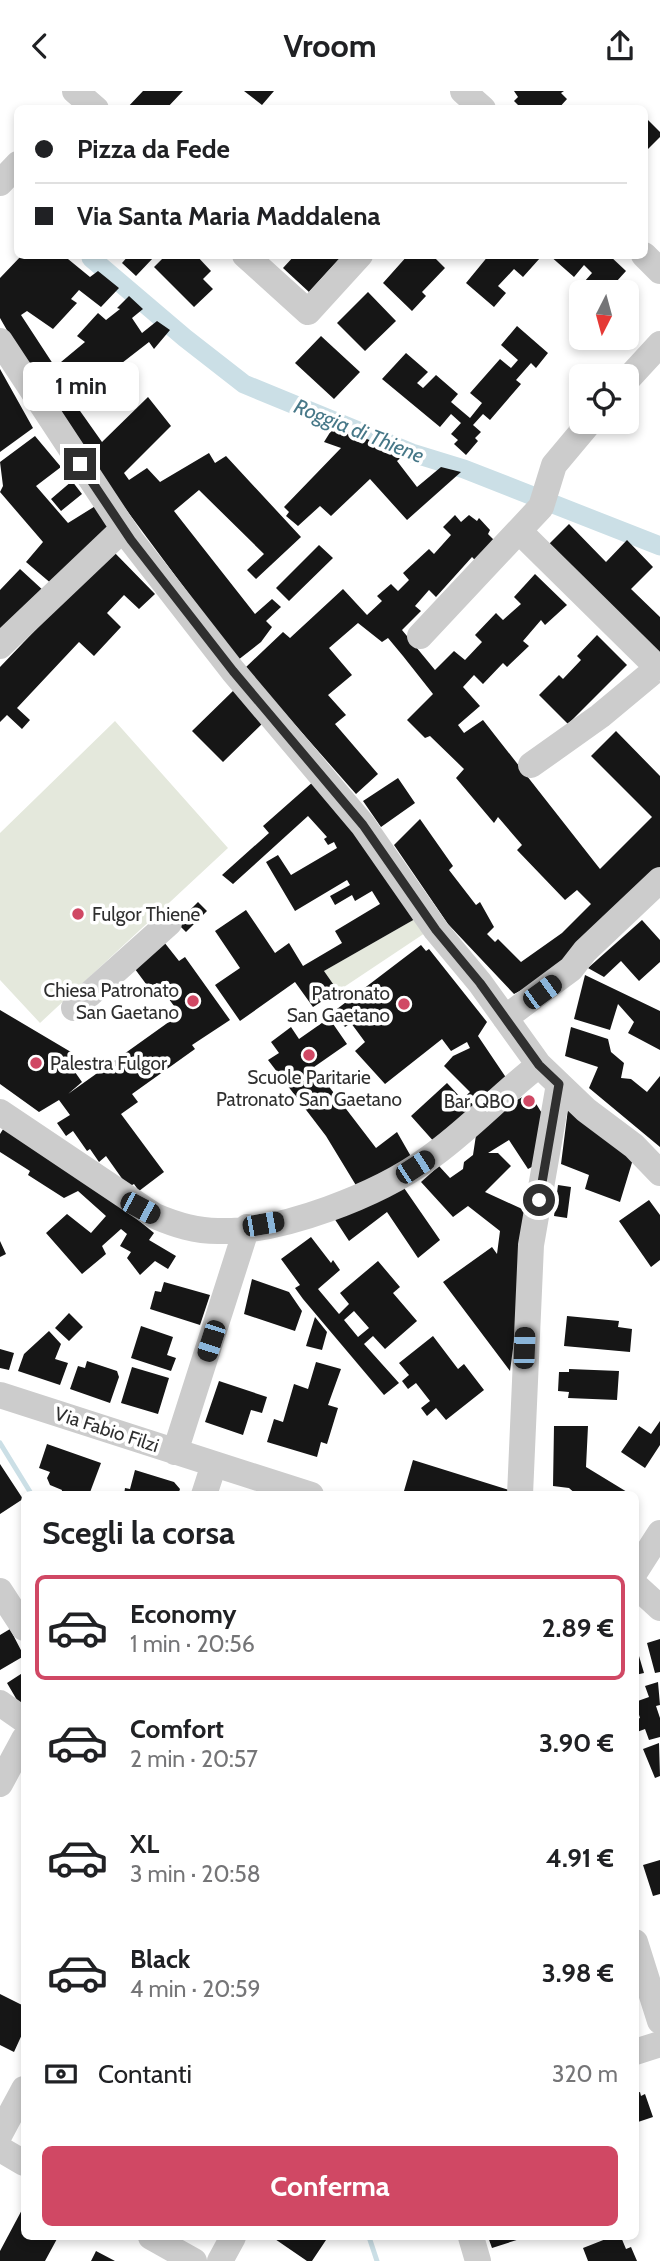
<!DOCTYPE html>
<html lang="it">
<meta charset="utf-8">
<style>
body{margin:0;font-family:Cabin,sans-serif;background:#f6f6f6;color:#202124;height:100vh;display:flex;flex-direction:column;font-size:26px;white-space:nowrap}
*{box-sizing:border-box;margin:0}
p{font-size:23px;color:#757577}
.icon{flex:none;width:38px;height:38px;fill:none;stroke:currentColor;stroke-width:2;stroke-linecap:round;stroke-linejoin:round}
.map{position:relative;flex:1;overflow:hidden}
.details{position:absolute;left:21px;top:1400px;width:618px;height:749px;display:flex;flex-direction:column;background:#fff;border-radius:10px;box-shadow:0 4px 10px #0003}
.details>*{flex:none}
.top-card{position:absolute;left:14px;top:14px;width:634px;height:154px;border-radius:10px;box-shadow:0 4px 10px #0003;display:grid;align-content:center;height:154px;padding:0 21px;background:#fff}
.needle{width:46px;rotate:186deg}
.tools{position:absolute;left:569px;top:189px;display:grid;gap:14px}
.tools a{display:grid;place-items:center;width:70px;height:70px;border-radius:10px;background:#fff;box-shadow:0 4px 10px #0003;font-size:35px}
.end{position:absolute;width:32px;height:32px;margin:-16px;border:9px solid #2f2f2f;background:#fff;box-shadow:0 0 0 4px #fff}
.from{border-radius:50%}
.bubble{position:absolute;height:49px;border-radius:10px;background:#fff;box-shadow:0 4px 10px #0003;font-size:23px;font-weight:700;line-height:49px;text-align:center}
.car{position:absolute;width:21px;height:42px;margin:-21px -10px;border-radius:9px;box-shadow:0 0 5px 2px #0007;background:linear-gradient(#222 24%,#8ab4d8 0 40%,#222 0 76%,#8ab4d8 0 86%,#222 0)}
.top-card b{display:flex;align-items:center;gap:24px;height:66px;font-size:26px}
.top-card b+b{border-top:2px solid #e0e0e0}
.top-card i{width:18px;height:18px;background:#202124}
ul{padding:0;list-style:none}
li{display:flex;align-items:center;gap:21px;height:105px;margin:0 14px 10px;padding:0 7px;border:4px solid transparent;border-radius:10px}
li div{flex:1}
li b{display:block;font-size:26px}
li em{font-style:normal;font-weight:700}
li.selected{border-color:#d04864}
li>.icon{width:63px;height:63px;stroke-width:1.5}
h2{padding:0 21px;font-size:32px;line-height:84px}
.pay{display:flex;align-items:center;gap:18px;height:77px;padding:0 21px;font-size:26px}
.pay p{margin-inline-start:auto}
.cta{display:flex;gap:14px;margin-top:auto;padding:14px 21px}
.cta a{flex:1;height:80px;border-radius:10px;background:#d04864;color:#fff;font-size:28px;font-weight:700;line-height:80px;text-align:center}
header{display:flex;justify-content:space-between;align-items:center;height:91px;padding:0 21px;background:#fff;font-size:32px;font-weight:700}
.map>svg:first-child{display:block}
.green{fill:#e4e8dc}
.lines{fill:none;stroke-linecap:round;stroke-linejoin:round}
.stream{stroke:#cbdfe6;stroke-width:5}
.canal{stroke:#cbdfe6;stroke-width:19}
.building{fill:#161616;fill-rule:evenodd}
.minor{stroke:#ccc;stroke-width:26}
.route{stroke:#2f2f2f;stroke-width:9}
.poi-dot{fill:#d04864;stroke:#fff;stroke-width:2.5}
.labels{text-anchor:middle;stroke-width:7;stroke-linejoin:round;paint-order:stroke}
.poi-label{font-size:19px;fill:#2f2f2f;stroke:#fff;text-anchor:end}
.street-label{font-size:19px;fill:#2f2f2f;stroke:#fff}
.water-label{font-size:21px;font-style:italic;fill:#477888;stroke:#fff}
</style>
<header><svg class="icon" aria-label="back" viewBox="0 0 24 24"><path d="M15 5l-7 7 7 7"/></svg>Vroom<svg class="icon" aria-label="share" viewBox="0 0 24 24"><path d="M12 15V3M7 8l5-5 5 5M5 13v7h14v-7"/></svg></header>
<div class="map">
<svg width="660" height="2170" viewBox="0 0 660 2170">
<rect width="100%" height="100%" fill="#fff"/>
<!-- green -->
<path class="green" d="M115,630L228,757L40,932L0,889V742Z
M415,828L425,842L338,900L324,880Z"/>
<g class="lines">
<!-- stream -->
<path class="stream" d="M0,1352L32,1404
M369,2146L377,2170"/>
<!-- canal -->
<path class="canal" d="M91,167L185,247L244,293L412,362L464,378L660,455"/>
</g>
<!-- building -->
<path class="building" d="M143,0H183L166,18H126Z
M244,0H274L262,14Z
M514,0H564L561,2L567,8L558,18H522L514,10L518,6Z
M644,25L660,41V46L644,62Z
M22,164H71L68,168L90,186L98,180L119,197L101,216L79,199L71,208L77,212L53,238L27,220L21,224L55,276L85,251L77,245L98,222L106,229L120,218L117,217L129,205L143,218L132,227L142,242L157,230L170,239L154,258L149,251L73,310L102,351L148,306L171,335L124,382L129,389L147,377L160,391L209,362L215,372L226,365L301,446L256,488L247,479L264,463L199,399L174,420L255,523L272,508L281,516L266,530L272,536L261,551L238,569L55,323L0,227V187Z
M129,164H150L153,167L136,185L122,172Z
M166,164H196L211,180L203,188L213,198L194,216L154,176Z
M295,164H343L309,201L283,177Z
M408,164H432L445,177L422,201L426,205L412,220L383,192Z
M489,164L540,167L523,186L514,178L498,195L506,202L494,216L466,192Z
M549,164H601L603,167L609,164L626,180L607,201H580L577,199L592,182L584,174L574,186Z
M368,201L396,230L365,260L337,232Z
M517,235L548,262L536,277L531,272L516,289L521,293L490,329L483,323L473,334L481,341L475,347L478,350L466,364L454,353L458,349L451,343L461,332L451,323L440,336L382,288L406,262L428,281L417,292L423,297L436,284L458,303L451,311L470,327L482,312L470,302L500,268L511,277L518,269L501,254Z
M321,245L360,281L334,308L295,272Z
M0,278L33,337L0,361Z
M334,335L405,363L397,370L417,396L441,376L461,381L407,429L370,388L331,425L320,415L298,435L286,425L289,421L284,416L341,357L324,351Z
M35,345L61,376L36,395L68,432L97,414L109,434L53,494L26,471L43,451L0,401L3,395L0,371Z
M72,390L82,403L61,420L51,408Z
M455,424L461,431L469,424L477,430L479,427L490,439L488,443L494,449L475,469L472,466L436,506L429,499L415,515L421,520L402,539L435,579L454,560L465,569L482,551L475,544L496,522L503,529L521,513L514,506L535,483L567,514L545,534L541,529L523,550L529,555L507,576L503,572L483,593L474,584L463,596L480,615L458,634L464,642L483,629L600,778L652,726L591,665L616,640L660,685V781L554,882L514,903L448,833L394,754L420,728L453,775L449,779L476,814L480,811L494,836L487,843L495,851L498,848L521,871L562,842L591,813L577,799L565,809L517,759L522,754L498,726L494,732L456,687L464,678L430,645L425,647L407,629L433,603L403,565L388,547L382,551L358,532L329,557L352,584L328,604L346,624L335,633L378,683L356,703L245,577L283,541L290,547L343,498L367,524L382,510L377,505L391,493L398,500L409,489L403,482L429,458L434,463L451,444L443,436Z
M569,433L606,471L627,449L653,476L631,498L660,526V566L547,455Z
M319,454L333,467L289,510L276,497Z
M112,459L155,503L139,518L124,504L107,522L121,536L94,565L79,551L17,617L30,629L22,638L7,624L0,631V576Z
M20,478L45,501L0,550V499Z
M597,544L627,574L568,633L539,604L559,584L563,588L581,569L577,565Z
M235,598L266,629L223,671L192,640Z
M398,687L415,712L381,736L363,710Z
M314,690L333,711L415,828L324,880L338,900L313,916L295,891L240,930L215,894L240,877L215,840L246,819L275,862L289,852L303,875L342,852L335,840L380,813L372,800L355,810L352,804L335,814L330,805L350,794L347,789L295,820L266,771L278,764L291,784L337,757L334,751L328,754L324,748L327,746L308,725L233,793L222,784L269,742L263,735Z
M198,811L207,820L186,841L177,832Z
M642,829L660,849V871L639,890L621,870L604,886L588,877Z
M164,851L179,870L185,866L230,929L192,954L195,958L132,1003L138,1011L121,1023L164,1081L139,1100L134,1093L128,1096L106,1065L99,1071L90,1058L87,1060L73,1040L66,1045L57,1032L70,1024L59,1009L39,1021L0,993V919L76,964L70,974L82,991L68,1003L180,923L157,892L149,897L132,874Z
M421,854L426,860L429,858L487,931L478,945L509,991L436,1053L411,1025L447,992L462,1008L470,1001L444,975L453,965L470,957L467,951L451,960L442,948L385,993L355,960L365,951L351,932L345,936L333,921Z
M585,884L660,920V959L628,942L634,931L618,913L610,939L574,928Z
M329,927L347,953L314,976L376,1057L397,1041L413,1069L357,1096L326,1045L268,969L279,962L271,951L291,936L299,948Z
M571,936L608,948L611,961L624,972L621,987L631,988L647,1001L660,985V1056L589,997L598,976L565,965Z
M524,1005L532,1006L546,1029L543,1070L528,1078L509,1049L488,1062H498L511,1075L485,1101L531,1122L510,1280L443,1191L492,1156L497,1163L500,1140L468,1115L453,1126L421,1091L439,1075L450,1087L463,1078L464,1071L473,1064L478,1031Z
M568,1018L634,1065L620,1111L585,1098L589,1084L561,1073Z
M7,1032L88,1088L154,1142L149,1149L176,1165L168,1178L155,1170L140,1184L127,1167L131,1161L120,1155L127,1143L121,1138L102,1155L106,1163L82,1183L46,1142L67,1123L91,1142L106,1125L78,1100L64,1107L28,1084L30,1080L0,1061V1043Z
M402,1094L440,1149L418,1167L387,1121L349,1150L334,1127Z
M558,1094L571,1096L567,1127L554,1125Z
M649,1109L660,1124V1169L651,1176L619,1130Z
M311,1146L331,1172L333,1169L340,1179L318,1198L339,1223L349,1213L340,1202L378,1170L400,1196L393,1202L417,1230L385,1258L373,1245L364,1253L399,1292L384,1304L303,1208L295,1197L300,1194L281,1168ZM354,1220L369,1237L358,1246L344,1229Z
M0,1150L6,1163L0,1166Z
M252,1188L289,1201L302,1220L295,1240L244,1223Z
M164,1191L210,1204L200,1234L150,1218L155,1200L161,1201Z
M69,1222L83,1236L69,1250L55,1237Z
M567,1225L619,1230L618,1236L632,1238L630,1261L564,1255Z
M315,1226L327,1241L322,1259L306,1255Z
M141,1235L173,1246L167,1264L176,1267L171,1280L131,1267Z
M49,1240L61,1253L55,1268L68,1272L60,1294L18,1280L24,1263Z
M433,1245L458,1278L464,1273L484,1299L446,1329L436,1317L427,1325L421,1317L430,1310L416,1292L408,1298L402,1290L409,1284L399,1272Z
M0,1258L14,1262L9,1279L0,1277Z
M87,1270L117,1280L119,1286L110,1312L70,1298L78,1275L85,1277Z
M316,1271L341,1278L328,1314L338,1317L327,1353L321,1351L317,1366L267,1351L274,1328L283,1331L294,1293L308,1298Z
M132,1276L169,1287L158,1323L121,1312Z
M569,1278L619,1280L617,1309L568,1307L569,1301L558,1300L559,1281H569Z
M219,1290L267,1306L262,1322L251,1319L243,1344L205,1331Z
M660,1330V1354L645,1377L621,1361L639,1335L651,1343Z
M554,1335H588L586,1376L632,1404H577L569,1397L553,1395Z
M47,1353L101,1372L89,1404H61L62,1399L50,1394L47,1387L50,1381L39,1377Z
M413,1369L509,1399L508,1404H415L404,1400Z
M0,1373L23,1408L0,1423Z
M135,1379L174,1391L180,1398L178,1404H124L125,1397L130,1398Z
M10,1538L24,1565L0,1579V1544Z
M660,1548V1581L655,1582L647,1552Z
M639,1565L644,1582L635,1584V1566Z
M24,1581V1621L7,1592Z
M658,1591L660,1614L656,1615L660,1627V1646L649,1649L645,1638L637,1641L635,1629L640,1627L635,1611L649,1606L645,1595Z
M659,1652L660,1685L655,1687L643,1658Z
M660,1769V1803L653,1805L643,1774Z
M0,1903L24,1915V1939L14,1961L0,1954Z
M640,2001L641,2005L645,2003L653,2026L635,2032V2002Z
M24,2115V2146H58L45,2170H0V2160Z
M272,2146H328L312,2170H307Z
M488,2146H526L492,2157Z
M611,2146H621L626,2158L631,2156L637,2170H588L583,2157Z
M96,2160L115,2170H91Z"/>
<g class="lines">
<!-- minor -->
<path class="minor" d="M75,0L96,18
M463,0L483,18
M0,92L18,73
M245,164L308,221L360,164
M644,164L660,180
M0,250L131,449L233,580L363,734L436,839L480,892L539,974L586,1019L634,1055L660,1082
M626,290L660,253
M519,440L658,577
M420,545L541,416L554,374L590,331
M0,555L123,438
M531,674L600,625L660,575
M74,917L169,832
M505,927L571,878L585,860L660,789
M0,1021L155,1125C176,1134 195,1140 218,1140C281,1142 378,1104 429,1067C468,1040 501,1003 539,974
M0,1304L311,1404
M175,1361L247,1136
M204,1404L214,1373
M520,1404L531,1154L559,993
M635,1481L660,1442
M635,1494L660,1517
M0,1500L24,1537
M0,1612L24,1629
M0,1693L24,1648
M635,1851L660,1930
M635,1961L660,1953
M0,2043L24,1998
M0,2058L24,2072
M151,2146L194,2170
M471,2146L478,2170
M220,2170L233,2146"/>
</g>
<g class="lines">
<!-- route -->
<path class="route" d="M80,373L131,449L233,580L363,734L436,839L480,892L539,974L559,993L539,1109"/>
</g>
<!-- markers -->
<g class="poi-dot">
<circle cx="78" cy="823" r="7"/>
<circle cx="193" cy="910" r="7"/>
<circle cx="404" cy="913" r="7"/>
<circle cx="309" cy="964" r="7"/>
<circle cx="36" cy="972" r="7"/>
<circle cx="529" cy="1010" r="7"/>
</g>
<g class="labels">
<!-- poi labels -->
<g class="poi-label">
<text x="92" y="830" text-anchor="start">Fulgor Thiene</text>
<text x="179" y="906">Chiesa Patronato<tspan x="179" dy="22">San Gaetano</tspan></text>
<text x="390" y="909">Patronato<tspan x="390" dy="22">San Gaetano</tspan></text>
<text x="50" y="979" text-anchor="start">Palestra Fulgor</text>
<text x="309" y="993" text-anchor="middle">Scuole Paritarie<tspan x="309" dy="22">Patronato San Gaetano</tspan></text>
<text x="515" y="1017">Bar QBO</text>
</g>
<!-- street labels -->
<g class="street-label">
<text transform="translate(107 1338) rotate(18)" y="7">Via Fabio Filzi</text>
</g>
<!-- water labels -->
<g class="water-label">
<text transform="translate(359 340) rotate(22)" y="7">Roggia di Thiene</text>
</g>
</g>
</svg>
<div class="tools">
<a><svg class="needle" viewBox="-14 -14 28 28"><path d="M0-13l5 13h-10z" fill="#e53935"/><path d="M0 13l5-13h-10z" fill="#757577"/></svg></a>
<a><svg class="icon" aria-label="locate" viewBox="0 0 24 24"><circle cx="12" cy="12" r="6"/><path d="M12 2v4M12 18v4M2 12h4M18 12h4"/></svg></a>
</div>
<i class="end from" style="left:539px;top:1109px"></i>
<i class="end" style="left:80px;top:373px"></i>
<div class="bubble" style="left:23px;top:271px;width:116px">1 min</div>
<i class="car" style="left:542px;top:901px;rotate:54deg"></i>
<i class="car" style="left:415px;top:1076px;rotate:57deg"></i>
<i class="car" style="left:140px;top:1117px;rotate:118deg"></i>
<i class="car" style="left:263px;top:1133px;rotate:80deg"></i>
<i class="car" style="left:211px;top:1250px;rotate:198deg"></i>
<i class="car" style="left:524px;top:1257px;rotate:2deg"></i>
<div class="top-card">
<b><i class="from"></i>Pizza da Fede</b>
<b><i></i>Via Santa Maria Maddalena</b>
</div>
<section class="details">
<h2>Scegli la corsa</h2>
<ul>
<li class="selected"><svg class="icon" aria-label="car" viewBox="0 0 24 24"><path d="M5 17H2v-5l4-1 3-4h7l3 4 3 1v5h-3M9 17h6M6 11h13"/><circle cx="7" cy="17" r="2"/><circle cx="17" cy="17" r="2"/></svg><div><b>Economy</b><p>1 min · 20:56</p></div><em>2.89 €</em></li>
<li><svg class="icon" aria-label="car" viewBox="0 0 24 24"><path d="M5 17H2v-5l4-1 3-4h7l3 4 3 1v5h-3M9 17h6M6 11h13"/><circle cx="7" cy="17" r="2"/><circle cx="17" cy="17" r="2"/></svg><div><b>Comfort</b><p>2 min · 20:57</p></div><em>3.90 €</em></li>
<li><svg class="icon" aria-label="car" viewBox="0 0 24 24"><path d="M5 17H2v-5l4-1 3-4h7l3 4 3 1v5h-3M9 17h6M6 11h13"/><circle cx="7" cy="17" r="2"/><circle cx="17" cy="17" r="2"/></svg><div><b>XL</b><p>3 min · 20:58</p></div><em>4.91 €</em></li>
<li><svg class="icon" aria-label="car" viewBox="0 0 24 24"><path d="M5 17H2v-5l4-1 3-4h7l3 4 3 1v5h-3M9 17h6M6 11h13"/><circle cx="7" cy="17" r="2"/><circle cx="17" cy="17" r="2"/></svg><div><b>Black</b><p>4 min · 20:59</p></div><em>3.98 €</em></li>
</ul>
<div class="pay"><svg class="icon" aria-label="cash" viewBox="0 0 24 24"><path d="M3 7h18v10H3z"/><circle cx="12" cy="12" r="2"/></svg>Contanti<p>320 m</p></div>
<div class="cta"><a>Conferma</a></div>
</section>
</div>
